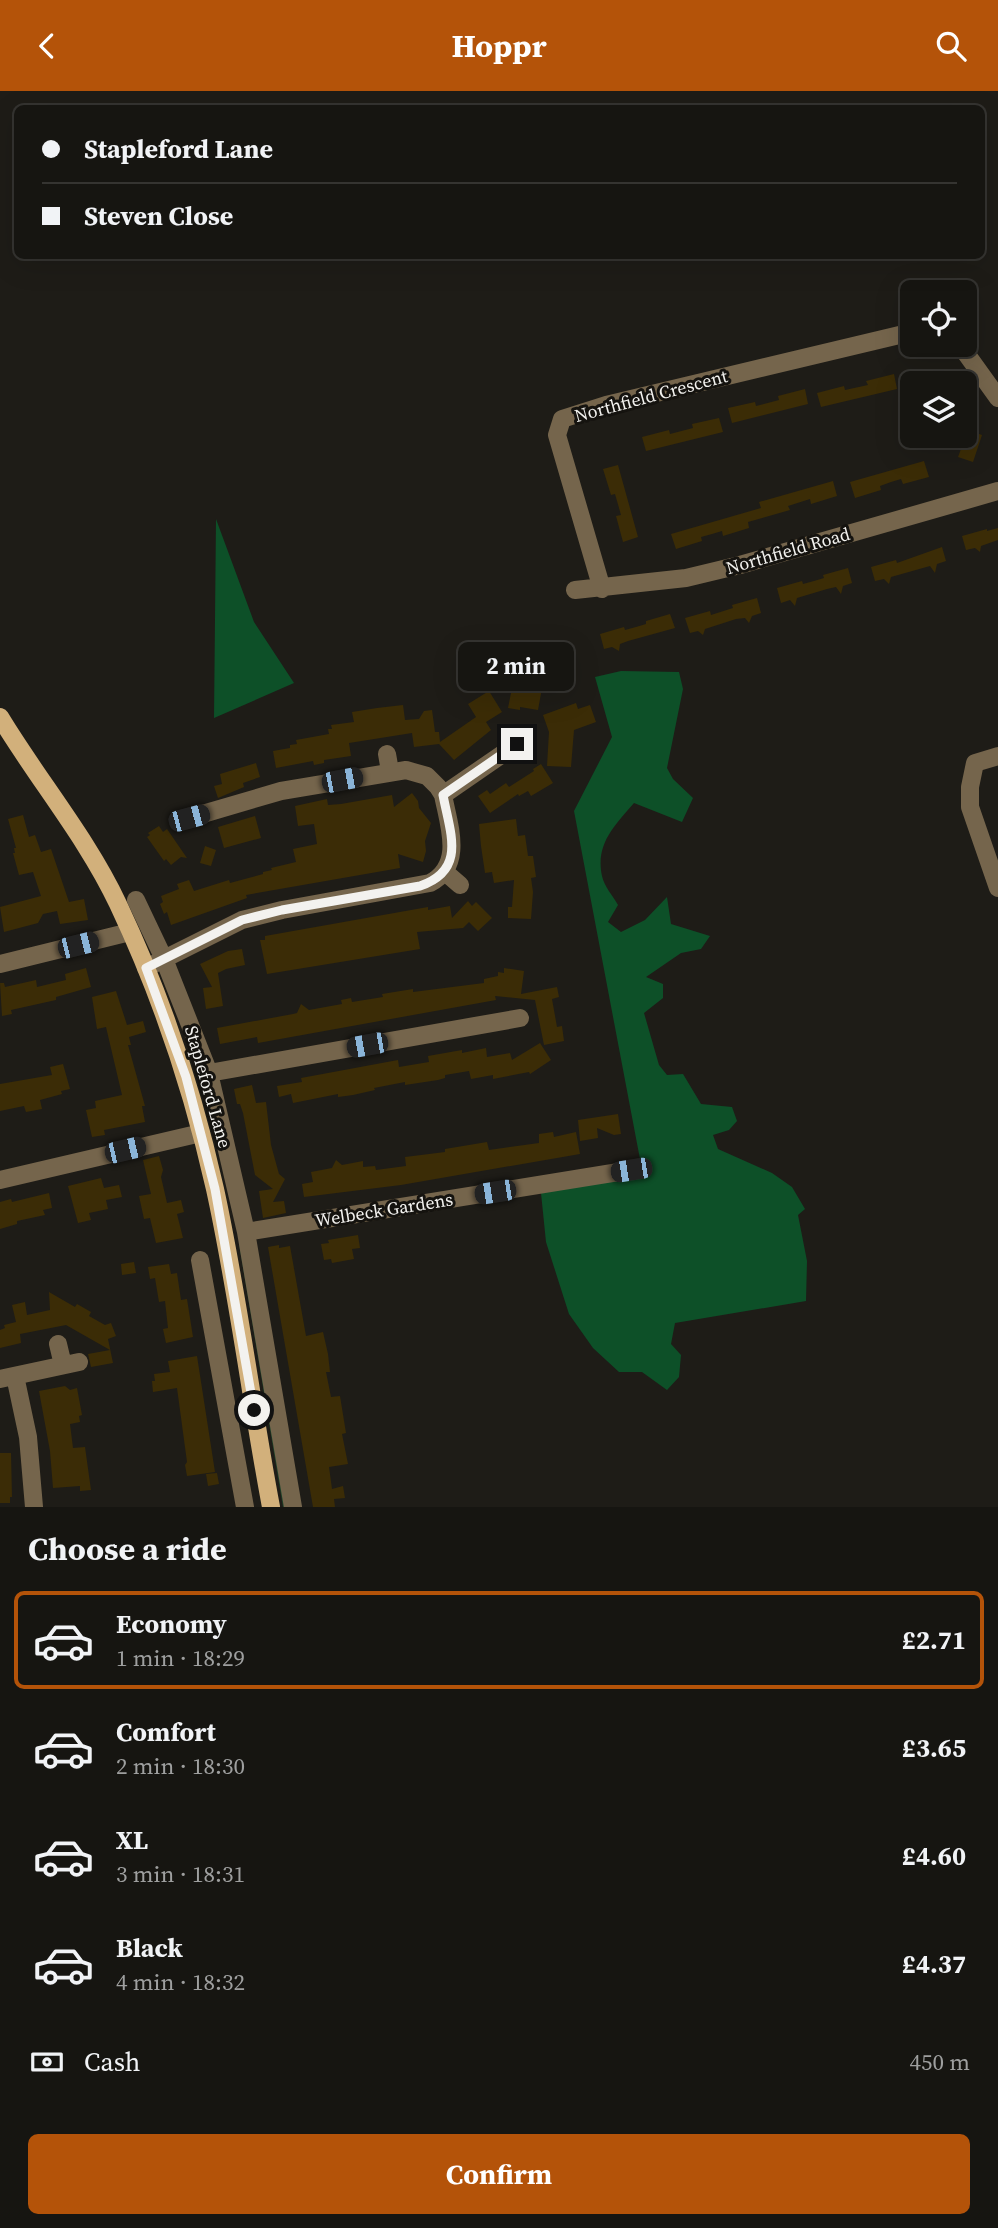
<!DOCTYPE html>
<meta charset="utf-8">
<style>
body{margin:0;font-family:"Source Serif 4",serif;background:#23221f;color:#f1f3f6;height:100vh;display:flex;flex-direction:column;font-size:26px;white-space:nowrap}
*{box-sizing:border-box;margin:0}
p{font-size:23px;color:#9e9f9f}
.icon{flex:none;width:38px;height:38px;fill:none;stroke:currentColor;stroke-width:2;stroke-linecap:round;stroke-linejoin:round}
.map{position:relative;height:1416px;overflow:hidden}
.drawer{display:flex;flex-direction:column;background:#161511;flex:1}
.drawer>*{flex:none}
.hud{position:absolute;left:14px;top:14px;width:971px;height:154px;border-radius:10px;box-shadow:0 7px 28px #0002,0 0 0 2px #353431;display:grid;align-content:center;height:154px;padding:0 28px;background:#161511}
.fabs{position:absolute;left:900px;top:189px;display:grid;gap:14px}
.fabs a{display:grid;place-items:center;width:77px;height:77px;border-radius:10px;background:#161511;box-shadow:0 7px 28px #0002,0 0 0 2px #353431;font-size:35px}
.end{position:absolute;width:32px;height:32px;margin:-16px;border:9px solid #f3f2ef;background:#111;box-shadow:0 0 0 4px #111}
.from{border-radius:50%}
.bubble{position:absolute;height:49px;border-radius:10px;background:#161511;box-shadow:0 7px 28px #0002,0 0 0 2px #353431;font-size:23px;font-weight:700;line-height:49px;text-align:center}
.car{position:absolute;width:21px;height:42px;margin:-21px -10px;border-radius:9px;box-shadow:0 0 5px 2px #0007;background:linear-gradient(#222 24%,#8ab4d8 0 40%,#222 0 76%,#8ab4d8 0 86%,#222 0)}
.hud b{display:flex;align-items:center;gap:24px;height:66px;font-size:26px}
.hud b+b{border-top:2px solid #353431}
.hud i{width:18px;height:18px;background:#f1f3f6}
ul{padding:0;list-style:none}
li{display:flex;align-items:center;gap:21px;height:98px;margin:0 14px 10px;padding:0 14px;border:4px solid transparent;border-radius:10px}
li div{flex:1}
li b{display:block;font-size:26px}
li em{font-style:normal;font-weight:700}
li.selected{border-color:#b45309}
li>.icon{width:63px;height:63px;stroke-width:1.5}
h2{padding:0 28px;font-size:32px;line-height:84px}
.pay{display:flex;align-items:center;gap:18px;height:77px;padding:0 28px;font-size:26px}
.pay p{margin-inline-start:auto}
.cta{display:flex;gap:14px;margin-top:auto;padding:14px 28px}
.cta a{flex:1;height:80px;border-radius:10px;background:#b45309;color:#fff;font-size:28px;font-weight:700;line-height:80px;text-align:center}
header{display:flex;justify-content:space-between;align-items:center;height:91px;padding:0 28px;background:#b45309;color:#fff;font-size:32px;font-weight:700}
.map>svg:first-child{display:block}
.green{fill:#1f442a}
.forest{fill:#0d5028}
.building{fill:#3b2c06}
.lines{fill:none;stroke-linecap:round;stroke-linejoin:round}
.minor{stroke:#75654c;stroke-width:18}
.major{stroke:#d2b07b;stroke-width:18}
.route{stroke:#f3f2ef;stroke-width:9}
.labels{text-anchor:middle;stroke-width:6;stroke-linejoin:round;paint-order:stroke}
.street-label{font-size:18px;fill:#f3f2ef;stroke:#15130f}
</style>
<header><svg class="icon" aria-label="back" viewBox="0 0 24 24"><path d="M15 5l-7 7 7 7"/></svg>Hoppr<svg class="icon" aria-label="search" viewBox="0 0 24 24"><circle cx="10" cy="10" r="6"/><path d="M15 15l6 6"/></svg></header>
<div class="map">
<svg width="998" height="1416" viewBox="0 0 998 1416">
<rect width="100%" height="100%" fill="#1e1c17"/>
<!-- green -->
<path class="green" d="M242,1152L288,1416H283L239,1153Z"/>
<!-- forest -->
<path class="forest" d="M216,428L254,531L294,592L214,627Z
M621,580L679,581L683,598L667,677L673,688L693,707L682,731L634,712C615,734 595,753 602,785C604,795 613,805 618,814L608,831L621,841L645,829L667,806L671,833L710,845L701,858L681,862L646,886L663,893V907L644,922L659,974L667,984L683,983L701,1013L732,1016L737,1030L729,1039L713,1044L718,1058L772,1082L792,1096L805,1118L798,1124L807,1170L806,1210L675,1232L671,1253L681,1264L679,1286L667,1299L642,1281H619L593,1257L569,1223L546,1151L541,1102L643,1084L574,720L612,646L595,586Z"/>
<!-- building -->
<path class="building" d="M894,283L897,298L821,316L817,302L844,295L845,299L868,294L866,290Z
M805,298L808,313L732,332L728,317L755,311L756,315L779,309L778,305Z
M719,327L723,341L646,360L642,346L669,339L670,343L693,337L692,333Z
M968,339L982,344L973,371L958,366Z
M924,370L929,386L903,393L901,388L891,391L880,395L881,399L855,407L850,391Z
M618,374L638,446L623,451L616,425L621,424L615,403L611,404L603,378Z
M833,390L837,405L811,413L810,408L788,415L790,419L748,431L749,437L723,445L722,440L712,443L701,446L702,450L676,458L671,443L761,417L759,411Z
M998,437V449L981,455L980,461L975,457L966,459L962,445L987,438V440Z
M942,456L946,470L937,473L935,482L930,475L891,486L889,493L884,488L875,490L871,476L896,469L897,472Z
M848,477L852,492L843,495L841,503L836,496L827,498L797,507L795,515L790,509L781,512L777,497L802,490L803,493L814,490L824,487L823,484Z
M757,507L761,522L752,525L749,532L745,527L736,528L705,538L703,544L698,540L690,542L685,527L710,520L711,524L733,517L732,514Z
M670,523L675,537L628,550L620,553L619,560L612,556L604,558L600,543L624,536L625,539L636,536L646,533V530Z
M514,587L525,589L524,594L542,597L538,619L520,616V619L508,617Z
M489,600L502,621L486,631L491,639L454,669L439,653L414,656L412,642L349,652L351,665L324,669V672L314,674L313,670L276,677L273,660L290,657V654L297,653L296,649L329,643L328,638H332L331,634L354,631L352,621L377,617L403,614L405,629L419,628L424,620L432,619L435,641H439L440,651L476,626L468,613Z
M576,612L578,618L590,614L596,631L574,639L571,676L547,675L549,641L543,624Z
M256,672L260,686L243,692L244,696L218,707L214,695L222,693L220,683Z
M541,673L553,692L531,705L528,700L519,705L518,703L490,722L478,705L487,699L490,703L506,692L509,696L534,680L533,678Z
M412,702L418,710L419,717L431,732L425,750L426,760L423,771L398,763L400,777L246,804L247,807L171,834L167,821L164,823L160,813L163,811L161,805L179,798L177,793L189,789L194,800L229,789L230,792L263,783V781L272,779L271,777L296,771L293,758L317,753L314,733L298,735L295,715L327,708L328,714L341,713L392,704L394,716Z
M23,724L29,746L35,744L41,761L51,758L69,811L84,808L88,829L60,833L57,820L43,823L38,832L4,841L0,816L41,805L33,781L19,784L13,762H15L14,757H16L8,728Z
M255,725L261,747L224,757L218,736Z
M516,728L518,745L525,744L528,765H533L536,786L531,787L533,801L531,828L508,827V816H512L514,789L494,792L492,781L485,782L481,755L479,733Z
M159,735L163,741L167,738L187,767L181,766L171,774L166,768L164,770L147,746L150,744L148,742Z
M205,755L216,759L211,775L200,772Z
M468,810L472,815L476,811L492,827L478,840L469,831L463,837L417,841L420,858L267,883L260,849H265V845L428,816V819L450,815L452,827Z
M242,858L245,874L226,878L218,882L223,915L206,918L203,897L212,896L200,873L228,860Z
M86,877L91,896L56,906V909L11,919L12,923L2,925L0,892H4L5,896L36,889L37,896L66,889L65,883Z
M504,877L524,880L521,903L557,896L559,906L552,908L557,936L562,935L564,950L544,954L535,909L495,905L496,909L258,952L257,946L220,953L217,937L293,923L297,922L301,913L309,919L342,913L341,909L351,907L352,911L383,906L382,903L413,898V901L484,892V888L498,885V881L504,882Z
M116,900L127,934L143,930L146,941L129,946L131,954H128L145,1015H142L145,1031L104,1039L105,1044L92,1046L86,1019L96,1017L95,1010L122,1004L106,936L97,938L92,906Z
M540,952L551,969L530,983L529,981L493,988V984L471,988L469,980L445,984V987L438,989L405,994V991L374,997L375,999L353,1004L338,1006V1003L293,1012L291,1003L279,1006L277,995L302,991L301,987L398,969L399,976L429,971L428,965L462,959V962L486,957L487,966L510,962L512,969Z
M63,973L70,998L61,1000L62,1003L40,1009L42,1018L26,1021L24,1015L0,1020V993L52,984L50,976Z
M252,994L256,1012L266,1011L271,1054L279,1083L285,1088L273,1111L284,1110L286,1122L263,1127L259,1100L273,1098L255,1084L243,1022L240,1013H237L234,998Z
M618,1023L621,1043L614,1044L597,1037L598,1047L580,1050L578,1029Z
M553,1041L554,1046L576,1041L580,1063L401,1094L304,1106L302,1093L313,1091L311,1081L332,1077L336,1069L342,1074L363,1070V1076L375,1075L376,1079L406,1075L405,1066L445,1061V1058L487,1051L489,1059L539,1052V1043Z
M159,1065L163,1079L161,1086L167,1112L181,1109L184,1121L177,1123L183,1147L156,1152L150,1127L144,1128L139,1105L151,1103L143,1069Z
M101,1087L104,1097L119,1094L122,1106L106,1109L108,1118L89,1122L91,1129L78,1132L68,1095Z
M49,1102L52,1117L43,1119L45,1124L17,1130V1133L0,1138V1111L11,1108L12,1111Z
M358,1144L360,1157L352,1158L354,1168L332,1172L331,1168L324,1169L321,1153L329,1152L328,1149Z
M279,1154V1157L290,1155L306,1245L323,1241L328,1263L330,1281H326L331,1306L340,1305L346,1342L342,1343L348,1373L329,1376L332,1398L343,1395L345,1407L334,1408L335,1416H313L268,1156Z
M134,1171L136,1182L122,1184L121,1173Z
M169,1173L171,1183L177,1182L181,1209L187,1208L193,1246L166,1252L163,1238L168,1237L165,1210L159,1211L155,1187L150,1188L148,1176Z
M49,1201L75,1216L77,1213L91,1221L89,1225L105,1234L111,1232L116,1245L108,1248L113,1272L91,1276L88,1263L110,1259L66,1234L20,1243L21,1252L0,1257V1239L5,1237L4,1234L16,1231L12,1214L25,1211L27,1224L50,1219Z
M197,1265L215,1381L187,1385L185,1374L187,1371L177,1297L153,1301L152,1290H155L154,1283L170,1281L168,1270Z
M65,1295L70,1299L77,1297L82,1324L79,1325L80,1331L70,1333L73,1357L85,1356L91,1399L80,1400V1395L53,1397L50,1360L39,1300Z
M0,1362H11L12,1406H10V1412H0Z
M217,1382L219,1393L208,1395L206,1383Z"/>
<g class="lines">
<!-- minor -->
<path class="minor" d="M960,254L998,307
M602,498L557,344L562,328L606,314L912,241
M575,499L686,487L740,474L998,400
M387,663L390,680
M998,665L975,672L970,696V716L998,797
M443,704L517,653
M445,781L460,794
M136,809L164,868L209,982L246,1141L293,1416
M0,873L130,841
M146,877L242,829L282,819L430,792C464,774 449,735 443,704L438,696L427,685L406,679L281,700L189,727
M209,982L520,927
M0,1089L201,1042
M246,1141L631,1079
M200,1169L245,1416
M58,1253L63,1274
M15,1285L28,1346L34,1416
M0,1288L79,1271"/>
<!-- major -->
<path class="major" d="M0,626C38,689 87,747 118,813C161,904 193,1000 215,1098C238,1203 251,1310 271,1416"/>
</g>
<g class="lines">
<!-- route -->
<path class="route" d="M254,1319L215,1098L186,986L146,877L242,829L282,819L420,795C467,779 450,742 443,704L517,653"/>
</g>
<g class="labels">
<!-- street labels -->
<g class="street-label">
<text transform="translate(651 305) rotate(-15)" y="6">Northfield Crescent</text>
<text transform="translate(788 460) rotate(-16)" y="6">Northfield Road</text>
<text transform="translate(208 996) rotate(74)" y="6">Stapleford Lane</text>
<text transform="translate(384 1119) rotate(-9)" y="6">Welbeck Gardens</text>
</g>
</g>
</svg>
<div class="fabs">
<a><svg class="icon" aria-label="locate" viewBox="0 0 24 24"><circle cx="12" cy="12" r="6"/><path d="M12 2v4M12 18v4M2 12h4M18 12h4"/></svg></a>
<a><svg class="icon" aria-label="layers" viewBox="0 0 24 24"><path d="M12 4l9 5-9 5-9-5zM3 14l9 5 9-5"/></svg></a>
</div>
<i class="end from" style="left:254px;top:1319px"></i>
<i class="end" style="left:517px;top:653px"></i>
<div class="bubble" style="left:458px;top:551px;width:116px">2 min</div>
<i class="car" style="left:342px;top:689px;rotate:79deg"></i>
<i class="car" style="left:189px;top:727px;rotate:75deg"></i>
<i class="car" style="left:78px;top:854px;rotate:76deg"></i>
<i class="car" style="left:367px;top:954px;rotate:260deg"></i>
<i class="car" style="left:125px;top:1059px;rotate:77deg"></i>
<i class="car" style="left:631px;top:1079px;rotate:261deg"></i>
<i class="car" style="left:495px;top:1101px;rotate:261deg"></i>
<div class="hud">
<b><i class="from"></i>Stapleford Lane</b>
<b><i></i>Steven Close</b>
</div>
</div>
<section class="drawer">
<h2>Choose a ride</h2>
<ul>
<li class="selected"><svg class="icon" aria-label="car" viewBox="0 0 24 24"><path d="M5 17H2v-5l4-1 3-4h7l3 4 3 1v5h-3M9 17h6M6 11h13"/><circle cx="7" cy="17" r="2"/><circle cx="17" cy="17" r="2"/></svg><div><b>Economy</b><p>1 min · 18:29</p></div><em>£2.71</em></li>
<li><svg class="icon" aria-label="car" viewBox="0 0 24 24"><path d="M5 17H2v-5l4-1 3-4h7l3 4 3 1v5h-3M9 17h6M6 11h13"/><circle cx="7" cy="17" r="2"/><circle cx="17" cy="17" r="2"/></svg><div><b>Comfort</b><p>2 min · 18:30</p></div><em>£3.65</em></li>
<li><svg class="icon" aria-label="car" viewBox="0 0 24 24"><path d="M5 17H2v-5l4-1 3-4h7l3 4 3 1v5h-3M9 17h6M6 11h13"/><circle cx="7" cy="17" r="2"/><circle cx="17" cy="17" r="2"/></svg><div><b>XL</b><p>3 min · 18:31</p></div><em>£4.60</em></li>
<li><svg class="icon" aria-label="car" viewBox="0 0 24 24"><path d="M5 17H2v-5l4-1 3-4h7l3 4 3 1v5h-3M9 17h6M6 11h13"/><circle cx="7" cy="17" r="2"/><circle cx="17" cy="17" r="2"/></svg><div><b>Black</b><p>4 min · 18:32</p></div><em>£4.37</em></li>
</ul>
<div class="pay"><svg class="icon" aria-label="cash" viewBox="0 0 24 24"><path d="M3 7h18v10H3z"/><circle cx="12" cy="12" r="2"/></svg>Cash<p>450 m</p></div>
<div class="cta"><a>Confirm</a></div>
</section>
